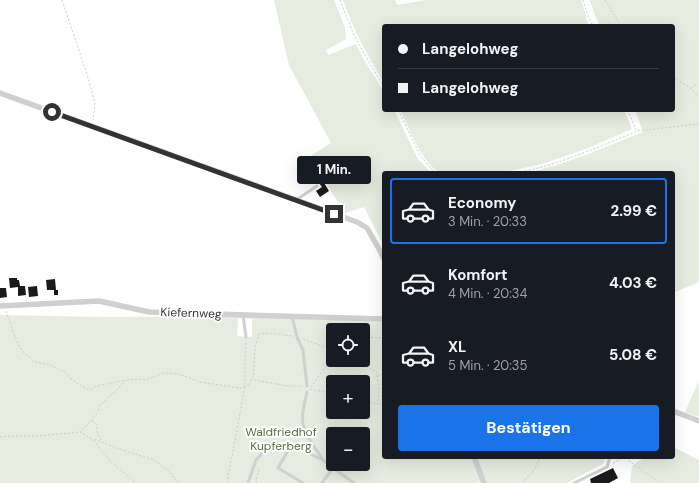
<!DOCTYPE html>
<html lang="de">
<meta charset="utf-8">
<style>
body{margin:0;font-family:"DM Sans",sans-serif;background:#20242c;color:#f1f3f6;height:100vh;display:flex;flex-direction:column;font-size:15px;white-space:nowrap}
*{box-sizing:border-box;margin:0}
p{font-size:13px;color:#9ea1a6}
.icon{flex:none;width:22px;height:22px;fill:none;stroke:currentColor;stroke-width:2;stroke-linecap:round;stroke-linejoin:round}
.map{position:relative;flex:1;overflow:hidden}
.drawer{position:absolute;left:382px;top:171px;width:293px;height:288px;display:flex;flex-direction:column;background:#171b24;border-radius:4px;box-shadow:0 4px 16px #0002}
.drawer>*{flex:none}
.top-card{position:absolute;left:382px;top:24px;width:293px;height:88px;border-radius:4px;box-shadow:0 4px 16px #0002;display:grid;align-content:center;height:88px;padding:0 16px;background:#171b24}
.controls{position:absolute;left:326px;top:323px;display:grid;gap:8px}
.controls a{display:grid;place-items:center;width:44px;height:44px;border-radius:4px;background:#171b24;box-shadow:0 4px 16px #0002;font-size:20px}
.end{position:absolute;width:18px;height:18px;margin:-9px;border:5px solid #333;background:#fff;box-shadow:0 0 0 2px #fff}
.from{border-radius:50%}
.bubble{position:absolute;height:28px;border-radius:4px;background:#171b24;box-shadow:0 4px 16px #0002;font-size:13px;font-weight:700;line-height:28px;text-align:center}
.top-card b{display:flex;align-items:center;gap:14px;height:38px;font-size:15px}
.top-card b+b{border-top:1px solid #363941}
.top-card i{width:10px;height:10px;background:#f1f3f6}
ul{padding:7px 0 0;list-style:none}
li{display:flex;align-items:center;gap:12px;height:66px;margin:0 8px 6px;padding:0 8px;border:2px solid transparent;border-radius:4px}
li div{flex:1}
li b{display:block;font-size:15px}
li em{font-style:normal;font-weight:700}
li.current{border-color:#1a73e8}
li>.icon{width:36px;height:36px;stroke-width:1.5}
.button{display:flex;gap:8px;margin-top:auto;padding:8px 16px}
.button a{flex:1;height:46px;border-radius:4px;background:#1a73e8;color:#fff;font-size:16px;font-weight:700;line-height:46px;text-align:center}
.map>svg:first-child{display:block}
.green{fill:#e6ecdf;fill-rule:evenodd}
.building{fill:#1a1a1a}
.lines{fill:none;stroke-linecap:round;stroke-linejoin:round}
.path{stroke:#cdcdcd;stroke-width:1;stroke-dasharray:2 2;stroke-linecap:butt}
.lane{stroke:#d0d0d0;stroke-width:3}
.street{stroke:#d0d0d0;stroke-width:5.5}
.route{stroke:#333;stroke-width:5}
.labels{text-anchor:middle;stroke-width:4;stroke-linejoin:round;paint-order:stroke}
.street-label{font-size:12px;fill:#333;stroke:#fff}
.park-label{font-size:12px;fill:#56703f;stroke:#fff}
</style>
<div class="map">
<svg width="699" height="483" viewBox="0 0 699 483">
<rect width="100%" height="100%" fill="#fff"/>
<!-- green -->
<path class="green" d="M274,0H334L345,28L346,39L326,50L328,55L356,44L363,58L384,92V110H394L418,159L431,173H384V246L364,207L345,213L309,157L331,143L289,65Z
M343,0H395L397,5L427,0H581L589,26H384V83C368,57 353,29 343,0Z
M590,0H699V282L673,293V173H527C567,164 605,147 643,132L635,110H673V26H600L594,13Z
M400,110H624L632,129L588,148L542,164L500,173H439C420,158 410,131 400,110Z
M0,315L105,317L292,316L384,322V457H604L605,459L603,464L567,483H487L485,478L477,483H0ZM238,318L252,319V337L237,336ZM333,330H363V360H333ZM333,382H363V412H333ZM333,434H363V464H333Z
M699,380V417L685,412Z
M673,447L699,460V483H630L632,466L645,457H673Z"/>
<!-- building -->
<path class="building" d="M313,168L319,176L312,181L306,173Z
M323,181L329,191L320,197L316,191L322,187L319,183Z
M9,278H17V280H19L20,286H25L26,295L18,296V287L10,288Z
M55,279L56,290H58V295H54V290H47L46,280Z
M37,286L38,296L29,297L28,287Z
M0,288H6L7,297L0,298Z
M613,468L618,478L609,483H591L590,479Z"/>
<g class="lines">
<!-- path -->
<path class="path" d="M62,0L87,74L95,104L93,120
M340,0L354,35L366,57L384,87
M583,0L588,16L593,26
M605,0L621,26
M673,77L690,88L699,97
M691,88L699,83
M398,110L420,155L435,173
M628,110L636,130
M513,173C552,168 595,148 633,133L636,131L699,124
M6,311L12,329L19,346L24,353L35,362L47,364L65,372L71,379L86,389H92L97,386L125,380
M363,337L384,338
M303,339L333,350
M351,360L376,371L379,387L378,404
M377,376L384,374
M254,380L288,386H302
M311,387L333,357
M310,389L333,394
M363,401L384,405
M92,421L96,424L98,434L102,442
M80,432L91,421L98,411L99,406L118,389L125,380L139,379L146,380L163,373L179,374L200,382L240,388L245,386L250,385V380H253L255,348L259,334L268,333L293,336
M0,437L15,436H38L80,432L93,440L112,463L121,470L136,483
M94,440H96L128,452L149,458L154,460L169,471L178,483
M626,457L628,460L660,483
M613,463L624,457
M227,483L231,459L232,457L245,386V362L246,342
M257,483L256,480L259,469L258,468
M522,483L535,469L540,457"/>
<!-- lane -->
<path class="lane" d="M296,200L317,186
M243,315L246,337
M292,316L297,337L303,350L307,386
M307,392C305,402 301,413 303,424C305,436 317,450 323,460
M290,447L278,468L303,483
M248,483L256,460L264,452L271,447H290L304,451L323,460L333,468L354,483
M322,483L333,468
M574,483L607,467L610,457"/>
<!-- street -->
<path class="street" d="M0,93L357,222L367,228L379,249L384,259
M0,306L99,301L149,312L384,319
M673,411L699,421
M474,457L484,483"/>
</g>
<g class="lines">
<!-- route -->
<path class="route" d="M52,112L334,214"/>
</g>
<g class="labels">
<!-- street labels -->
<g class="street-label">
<text transform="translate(191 313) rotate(2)" y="4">Kiefernweg</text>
</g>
<!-- park labels -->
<g class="park-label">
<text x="281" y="436">Waldfriedhof<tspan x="281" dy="14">Kupferberg</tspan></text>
</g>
</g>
</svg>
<div class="controls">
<a><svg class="icon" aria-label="locate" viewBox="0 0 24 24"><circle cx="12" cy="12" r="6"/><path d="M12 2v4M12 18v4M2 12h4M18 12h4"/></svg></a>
<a>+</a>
<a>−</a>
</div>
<i class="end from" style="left:52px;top:112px"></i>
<i class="end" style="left:334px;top:214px"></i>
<div class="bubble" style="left:297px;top:156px;width:74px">1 Min.</div>
<div class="top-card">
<b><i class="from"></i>Langelohweg</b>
<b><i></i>Langelohweg</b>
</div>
<section class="drawer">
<ul>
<li class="current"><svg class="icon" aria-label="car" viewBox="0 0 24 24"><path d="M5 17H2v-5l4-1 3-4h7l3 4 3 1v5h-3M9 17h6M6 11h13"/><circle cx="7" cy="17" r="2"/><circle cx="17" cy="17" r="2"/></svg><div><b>Economy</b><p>3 Min. · 20:33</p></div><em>2.99 €</em></li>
<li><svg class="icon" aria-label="car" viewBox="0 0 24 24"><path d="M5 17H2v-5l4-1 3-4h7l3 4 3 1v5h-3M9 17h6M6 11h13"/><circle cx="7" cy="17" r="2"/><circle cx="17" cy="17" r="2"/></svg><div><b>Komfort</b><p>4 Min. · 20:34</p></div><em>4.03 €</em></li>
<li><svg class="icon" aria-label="car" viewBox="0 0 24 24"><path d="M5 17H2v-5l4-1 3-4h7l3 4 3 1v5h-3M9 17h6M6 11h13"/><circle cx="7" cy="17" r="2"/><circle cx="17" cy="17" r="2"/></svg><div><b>XL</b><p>5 Min. · 20:35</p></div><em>5.08 €</em></li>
</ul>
<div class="button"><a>Bestätigen</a></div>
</section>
</div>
